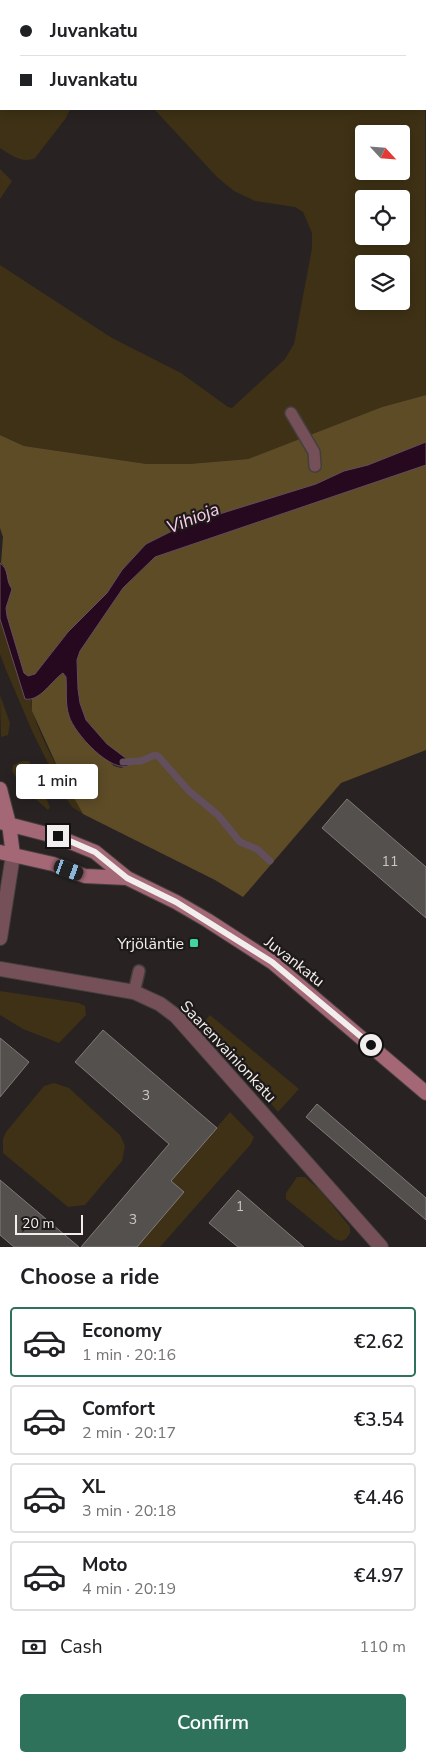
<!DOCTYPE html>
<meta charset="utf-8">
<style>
body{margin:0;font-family:"Nunito Sans",sans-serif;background:#f2f2f2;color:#202124;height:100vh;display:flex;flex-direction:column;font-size:19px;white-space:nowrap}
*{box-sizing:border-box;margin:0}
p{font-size:16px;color:#757577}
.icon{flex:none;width:28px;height:28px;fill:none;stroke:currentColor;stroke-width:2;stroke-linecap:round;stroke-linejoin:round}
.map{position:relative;height:1247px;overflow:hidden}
.panel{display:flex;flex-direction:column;background:#fff;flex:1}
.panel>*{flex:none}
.top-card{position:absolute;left:0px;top:0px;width:426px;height:110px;box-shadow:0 2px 12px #0003;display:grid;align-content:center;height:110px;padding:0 20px;background:#fff}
.needle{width:32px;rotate:116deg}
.tools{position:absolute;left:355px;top:125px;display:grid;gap:10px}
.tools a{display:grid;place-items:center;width:55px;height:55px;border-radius:5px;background:#fff;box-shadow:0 2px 12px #0003;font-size:25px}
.scale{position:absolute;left:15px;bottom:12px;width:68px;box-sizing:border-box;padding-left:5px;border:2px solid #f1eeed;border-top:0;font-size:14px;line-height:18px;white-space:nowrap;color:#f1eeed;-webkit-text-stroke:4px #1e1a19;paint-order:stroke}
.end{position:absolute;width:22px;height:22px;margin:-11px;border:6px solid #f1eeed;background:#111;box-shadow:0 0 0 2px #111}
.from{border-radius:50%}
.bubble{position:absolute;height:35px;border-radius:5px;background:#fff;box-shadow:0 2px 12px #0003;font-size:16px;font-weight:600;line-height:35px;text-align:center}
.car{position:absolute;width:15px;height:30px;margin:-15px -8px;border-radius:6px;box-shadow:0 0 4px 1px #0007;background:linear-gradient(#222 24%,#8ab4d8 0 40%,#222 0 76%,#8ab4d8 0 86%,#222 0)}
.top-card b{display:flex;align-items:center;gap:18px;height:48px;font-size:19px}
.top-card b+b{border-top:1px solid #e0e0e0}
.top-card i{width:12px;height:12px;background:#202124}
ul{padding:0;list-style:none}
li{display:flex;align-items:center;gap:15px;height:70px;margin:0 10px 8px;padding:0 10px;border:2px solid #e0e0e0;border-radius:5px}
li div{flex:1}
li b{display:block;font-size:19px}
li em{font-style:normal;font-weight:600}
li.on{border-color:#2f725c}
li>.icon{width:45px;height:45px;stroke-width:1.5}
h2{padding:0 20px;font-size:22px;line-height:60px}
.pay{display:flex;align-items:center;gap:12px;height:55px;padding:0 20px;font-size:19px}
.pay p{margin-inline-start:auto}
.button{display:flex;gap:10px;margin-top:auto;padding:10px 20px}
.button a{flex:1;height:58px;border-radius:5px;background:#2f725c;color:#fff;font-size:20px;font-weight:600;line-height:58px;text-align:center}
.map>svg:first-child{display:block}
.green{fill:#3e3115;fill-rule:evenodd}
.forest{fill:#5e4c27}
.water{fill:#26091f;stroke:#634e5d}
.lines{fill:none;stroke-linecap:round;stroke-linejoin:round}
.stream{stroke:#634e5d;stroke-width:7}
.building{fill:#54504d;stroke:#807b78}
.service-casing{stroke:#443f3e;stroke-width:14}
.minor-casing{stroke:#443f3e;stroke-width:16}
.secondary-casing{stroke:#443f3e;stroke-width:16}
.service{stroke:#765058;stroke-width:11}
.minor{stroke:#765058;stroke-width:14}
.secondary{stroke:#a46776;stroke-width:14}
.route{stroke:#f1eeed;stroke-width:6}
.poi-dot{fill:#41d4a1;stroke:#1e1a19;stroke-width:2}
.labels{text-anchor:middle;stroke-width:4.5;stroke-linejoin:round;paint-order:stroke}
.number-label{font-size:14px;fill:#cac6c5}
.poi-label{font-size:16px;fill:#f1eeed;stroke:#1e1a19;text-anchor:end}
.street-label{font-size:16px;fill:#f1eeed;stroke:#1e1a19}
.water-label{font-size:18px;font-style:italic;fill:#feccef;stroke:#1e1a19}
</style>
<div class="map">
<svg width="426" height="1247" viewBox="0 0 426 1247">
<rect width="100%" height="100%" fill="#282322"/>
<!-- green -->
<path class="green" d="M0,0L19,1H1V109H70L66,118L35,158C22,164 11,155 0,148Z
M48,0H207L210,1H49Z
M425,75L426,395L382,407L248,459L189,464H147L24,446L0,435V265L112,338L181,373L228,407L232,408L285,359L294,344L312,248V233L303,212L295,207L255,201L234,191L217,177L154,109H425ZM364,134H401V171H364ZM364,199H401V236H364ZM364,264H401V301H364Z
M0,169L12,181L0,199Z
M0,619L27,700L32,699C27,718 72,794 83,814L72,807L64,795L33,733L6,670L0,654Z
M0,695L10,723L8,735L1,737Z
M23,761H29L50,807L48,810L22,787L12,771L13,765Z
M0,991L79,1003L85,1006L86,1015L59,1043L23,1029L0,1015Z
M210,1015L299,1089L278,1112L203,1023Z
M54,1083L69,1088L120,1135L125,1146L122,1161L85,1205L68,1207L3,1153V1139L6,1132L44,1086Z
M230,1112L254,1137L251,1144L160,1247H137L184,1192L171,1181Z
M297,1177H305L321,1191L350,1227V1233L346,1239L341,1241L335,1239L286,1199V1193Z"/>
<!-- forest -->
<path class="forest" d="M426,395V442L368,465L344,471L316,484L184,525L146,544L122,570L107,593L68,632L35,674L28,676L24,673L7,616L6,608L12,589C5,581 9,570 1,563L3,537L0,528V435L24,446L147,464H189L248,459L382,407Z
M426,465V750L341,783L243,897L215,880L83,814L62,777L32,711V699L63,673L66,677L67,709L77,731L114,766L121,768L132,764L107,744L86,720L80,703L78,689L77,660L80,651L123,588L155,557Z"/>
<!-- water -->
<path class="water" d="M426,442V465L155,557L123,588L80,651L77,660L78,689L80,703L86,720L107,744L131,762L130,765C112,775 74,733 69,716C65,704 67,690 66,677L63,673C52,680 40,702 25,699L0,619V563C10,570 5,580 12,589L6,608L7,616L24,673L28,676L35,674L68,632L107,593L122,570L146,544L184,525L316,484L344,471L368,465Z"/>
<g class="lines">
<!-- stream -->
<path class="stream" d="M123,762L141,761L155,755L158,756L189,791L218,815L240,842L257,849L270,861"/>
</g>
<!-- building -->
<path class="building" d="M347,799L426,867V918L322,828Z
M103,1030L217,1128L171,1181L184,1192L137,1247H81L169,1144L75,1062Z
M0,1038L29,1062L0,1097Z
M317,1104L426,1198V1220L306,1117Z
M0,1180L79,1247H14L0,1235Z
M238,1190L304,1247H238L209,1223Z"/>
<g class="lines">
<defs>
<path id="service" d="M291,413L314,452L315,466
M134,992L139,971"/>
<path id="minor" d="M0,938L13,855
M0,969L134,992L160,1004L176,1016L381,1247"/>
<path id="secondary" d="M0,789L9,824L13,855
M0,822L58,837L95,852L127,878L176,902L207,920L272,962L426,1093
M0,852L53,864L85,876L127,878"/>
</defs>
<!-- service casing -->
<use href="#service" class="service-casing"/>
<!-- minor casing -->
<use href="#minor" class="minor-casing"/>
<!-- secondary casing -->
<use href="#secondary" class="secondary-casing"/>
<!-- service -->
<use href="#service" class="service"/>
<!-- minor -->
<use href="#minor" class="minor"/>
<!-- secondary -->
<use href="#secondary" class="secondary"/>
</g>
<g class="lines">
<!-- route -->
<path class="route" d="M58,836L95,852L127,878L176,902L272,962L371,1045"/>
</g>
<!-- markers -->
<rect class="poi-dot" x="189" y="938" width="10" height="10" rx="2.5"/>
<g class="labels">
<!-- number labels -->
<g class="number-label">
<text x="390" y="866">11</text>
<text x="146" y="1100">3</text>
<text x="240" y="1211">1</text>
<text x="133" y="1224">3</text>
</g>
<!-- poi labels -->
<g class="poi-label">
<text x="184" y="949">Yrjöläntie</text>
</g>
<!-- street labels -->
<g class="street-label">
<text transform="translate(295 961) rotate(38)" y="6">Juvankatu</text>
<text transform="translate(229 1051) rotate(47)" y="6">Saarenvainionkatu</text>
</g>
<!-- water labels -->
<g class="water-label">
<text transform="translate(193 518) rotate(-22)" y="6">Vihioja</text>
</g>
</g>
</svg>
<div class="tools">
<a><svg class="needle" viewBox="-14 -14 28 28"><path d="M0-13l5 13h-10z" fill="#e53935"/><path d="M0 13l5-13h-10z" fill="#757577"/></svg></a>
<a><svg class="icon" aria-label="locate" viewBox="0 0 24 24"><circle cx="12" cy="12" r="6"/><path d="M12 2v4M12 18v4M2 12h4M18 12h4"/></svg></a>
<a><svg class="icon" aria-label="layers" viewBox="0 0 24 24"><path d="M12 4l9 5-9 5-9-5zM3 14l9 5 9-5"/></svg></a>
</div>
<div class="scale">20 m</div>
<i class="end from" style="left:371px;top:1045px"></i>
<i class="end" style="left:58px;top:836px"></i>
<div class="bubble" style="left:16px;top:764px;width:82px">1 min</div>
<i class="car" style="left:69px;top:870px;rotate:110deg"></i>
<div class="top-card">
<b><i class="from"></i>Juvankatu</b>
<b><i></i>Juvankatu</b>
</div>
</div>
<section class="panel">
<h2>Choose a ride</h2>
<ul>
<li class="on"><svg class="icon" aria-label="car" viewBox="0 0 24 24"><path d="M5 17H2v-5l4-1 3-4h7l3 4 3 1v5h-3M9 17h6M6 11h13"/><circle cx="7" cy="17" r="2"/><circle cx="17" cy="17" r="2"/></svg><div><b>Economy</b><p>1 min · 20:16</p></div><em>€2.62</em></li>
<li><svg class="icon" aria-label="car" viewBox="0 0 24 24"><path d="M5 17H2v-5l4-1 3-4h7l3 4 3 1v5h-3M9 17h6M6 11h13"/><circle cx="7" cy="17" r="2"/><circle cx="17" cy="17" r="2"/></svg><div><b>Comfort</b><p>2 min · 20:17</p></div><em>€3.54</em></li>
<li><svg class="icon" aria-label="car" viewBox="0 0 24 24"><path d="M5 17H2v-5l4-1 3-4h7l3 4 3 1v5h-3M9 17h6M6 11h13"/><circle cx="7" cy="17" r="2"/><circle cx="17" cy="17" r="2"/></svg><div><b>XL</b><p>3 min · 20:18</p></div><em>€4.46</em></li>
<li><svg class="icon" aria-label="car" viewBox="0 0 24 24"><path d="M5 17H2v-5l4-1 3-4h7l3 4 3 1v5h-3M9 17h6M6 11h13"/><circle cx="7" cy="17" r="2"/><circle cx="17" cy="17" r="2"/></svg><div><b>Moto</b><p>4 min · 20:19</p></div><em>€4.97</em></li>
</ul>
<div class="pay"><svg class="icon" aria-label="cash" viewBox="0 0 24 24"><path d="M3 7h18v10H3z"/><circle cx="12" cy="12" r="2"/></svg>Cash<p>110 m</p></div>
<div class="button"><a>Confirm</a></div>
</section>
